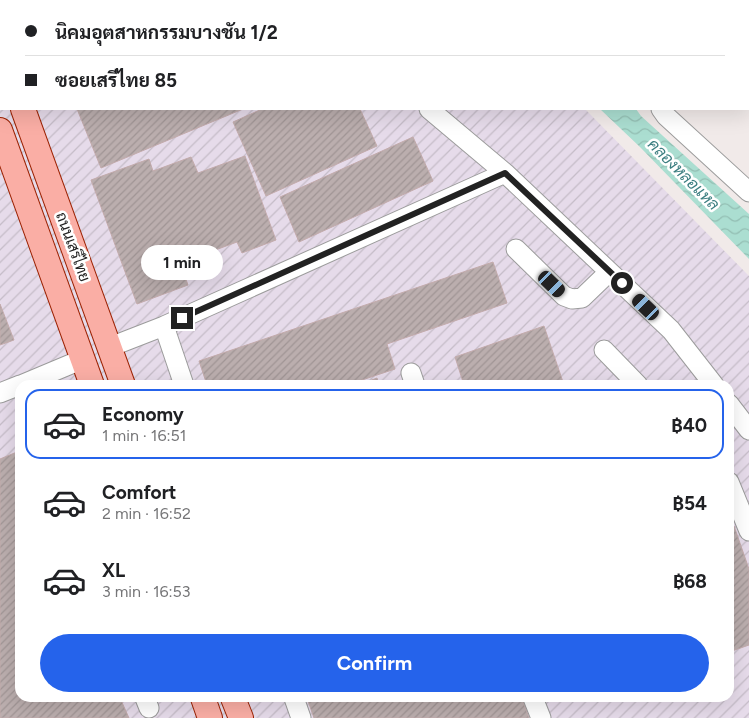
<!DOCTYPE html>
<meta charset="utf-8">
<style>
body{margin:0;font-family:Figtree,Sarabun,sans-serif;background:#f6f6f6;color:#202124;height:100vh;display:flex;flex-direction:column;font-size:19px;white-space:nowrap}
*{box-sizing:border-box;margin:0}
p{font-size:16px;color:#757577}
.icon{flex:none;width:28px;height:28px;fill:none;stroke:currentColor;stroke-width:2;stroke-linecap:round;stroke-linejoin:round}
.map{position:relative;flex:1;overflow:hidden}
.details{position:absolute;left:15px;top:380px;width:719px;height:322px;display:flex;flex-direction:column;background:#fff;border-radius:15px;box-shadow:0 5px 20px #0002}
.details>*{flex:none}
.guide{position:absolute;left:0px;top:0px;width:750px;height:110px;box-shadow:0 5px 20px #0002;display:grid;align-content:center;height:110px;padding:0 25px;background:#fff}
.end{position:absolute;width:22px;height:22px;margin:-11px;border:6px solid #222;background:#fff;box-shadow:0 0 0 2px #fff}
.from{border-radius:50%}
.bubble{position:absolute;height:35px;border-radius:18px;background:#fff;box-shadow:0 5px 20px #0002;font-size:16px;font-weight:700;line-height:35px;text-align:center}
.car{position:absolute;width:15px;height:30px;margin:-15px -8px;border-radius:6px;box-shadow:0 0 4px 1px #0007;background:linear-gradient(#222 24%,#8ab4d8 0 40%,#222 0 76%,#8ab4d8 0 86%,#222 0)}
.guide b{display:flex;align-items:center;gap:18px;height:48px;font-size:19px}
.guide b+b{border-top:1px solid #e0e0e0}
.guide i{width:12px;height:12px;background:#202124}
ul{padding:9px 0 0;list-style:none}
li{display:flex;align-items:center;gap:15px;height:70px;margin:0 10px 8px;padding:0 15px;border:2px solid transparent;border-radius:15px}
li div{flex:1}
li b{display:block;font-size:19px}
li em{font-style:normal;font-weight:700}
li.active{border-color:#2563eb}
li>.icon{width:45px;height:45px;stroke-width:1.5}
.action{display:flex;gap:10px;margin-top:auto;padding:10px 25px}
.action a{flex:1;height:58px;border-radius:30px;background:#2563eb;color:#fff;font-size:20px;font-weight:700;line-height:58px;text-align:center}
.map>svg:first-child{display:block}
.industrial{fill:url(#industrial-furrows);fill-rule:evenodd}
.water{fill:url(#water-waves)}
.building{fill:url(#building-hatch);stroke:#c3abac}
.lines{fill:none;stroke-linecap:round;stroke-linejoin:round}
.minor-casing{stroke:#9c9c9c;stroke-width:21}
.major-casing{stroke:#9c2203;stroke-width:26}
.minor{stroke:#fff;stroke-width:19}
.major{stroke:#faaea5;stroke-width:24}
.route{stroke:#222;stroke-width:6}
.labels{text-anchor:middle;stroke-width:5;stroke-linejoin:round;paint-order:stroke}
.street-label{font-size:15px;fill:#222;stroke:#fff}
.water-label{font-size:16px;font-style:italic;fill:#3c7e81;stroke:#fff}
</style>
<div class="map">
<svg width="749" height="718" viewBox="0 0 749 718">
<defs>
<pattern id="industrial-furrows" width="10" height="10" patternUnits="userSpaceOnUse" patternTransform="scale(1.25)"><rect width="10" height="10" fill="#e6dbea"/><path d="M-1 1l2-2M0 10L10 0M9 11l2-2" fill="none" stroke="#c5bcc8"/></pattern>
<pattern id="water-waves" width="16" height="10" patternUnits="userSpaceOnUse" patternTransform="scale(1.25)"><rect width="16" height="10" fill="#abded1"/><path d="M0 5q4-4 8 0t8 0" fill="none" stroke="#93beb3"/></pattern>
<pattern id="building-hatch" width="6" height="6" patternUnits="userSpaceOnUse" patternTransform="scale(1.25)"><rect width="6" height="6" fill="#bbaeae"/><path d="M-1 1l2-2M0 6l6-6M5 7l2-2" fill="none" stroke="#a09595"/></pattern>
</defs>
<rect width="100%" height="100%" fill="#f1eae9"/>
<!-- industrial -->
<path class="industrial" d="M0,0H400L402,1H1V109H584L586,110L749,276V718H0ZM20,385H729V698H20Z"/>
<!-- water -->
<path class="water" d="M600,109H636L641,116L749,214V259L640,147Z"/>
<!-- building -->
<path class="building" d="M111,0H200L201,1H108Z
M77,109H243L101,168Z
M262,109H360L377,146L266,196L233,122Z
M413,137L433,181L299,242L280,197Z
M245,156L276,240L242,253L237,242L180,263L188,285L137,304L91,180L149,159L153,171L191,157L198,173Z
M493,262L507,303L387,344L395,369L347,385H207L199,361Z
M0,304L14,340L0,345Z
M544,326L564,385H464L455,357Z
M377,378L379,385H359Z
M17,452L20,459V698H120L129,718H0V459Z
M734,526L749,569V645L729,652V528Z
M307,698H522L529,718H314Z"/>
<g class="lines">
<defs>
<path id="minor" d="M301,0L303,1
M562,0L564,1
M429,109L505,173L671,330L714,385
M661,109L666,116L749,192
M516,249L564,296L572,299L582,298L609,272
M164,326L184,385
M110,347L164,326L505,173
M604,350L638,385
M411,373L415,385
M21,385L83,359
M0,393L20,385
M729,404L749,430
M729,482L749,531
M145,698L149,708
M294,698L301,718
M533,698L541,718"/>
<path id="major" d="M0,47L1,50
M23,109L123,385
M0,130L92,385
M203,698L210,718
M233,698L241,718"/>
</defs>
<!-- minor casing -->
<use href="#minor" class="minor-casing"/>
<!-- major casing -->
<use href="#major" class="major-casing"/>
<!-- minor -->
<use href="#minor" class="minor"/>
<!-- major -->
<use href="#major" class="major"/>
</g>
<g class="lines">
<!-- route -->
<path class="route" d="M182,318L505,173L622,283"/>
</g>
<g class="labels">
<!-- street labels -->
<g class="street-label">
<text transform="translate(73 247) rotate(70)" y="5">ถนนเสรีไทย</text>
</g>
<!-- water labels -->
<g class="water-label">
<text transform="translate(684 174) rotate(45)" y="6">คลองหลอแหล</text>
</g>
</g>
</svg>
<i class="end from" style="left:622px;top:283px"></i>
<i class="end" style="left:182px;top:318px"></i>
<div class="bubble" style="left:141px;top:245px;width:82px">1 min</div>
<i class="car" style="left:552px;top:284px;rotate:134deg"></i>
<i class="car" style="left:646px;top:307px;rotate:314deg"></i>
<div class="guide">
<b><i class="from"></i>นิคมอุตสาหกรรมบางชัน 1/2</b>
<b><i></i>ซอยเสรีไทย 85</b>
</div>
<section class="details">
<ul>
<li class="active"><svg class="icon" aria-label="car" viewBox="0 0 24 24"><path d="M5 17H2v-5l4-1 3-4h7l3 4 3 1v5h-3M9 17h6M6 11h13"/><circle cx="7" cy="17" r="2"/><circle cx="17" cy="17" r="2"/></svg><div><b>Economy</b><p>1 min · 16:51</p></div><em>฿40</em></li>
<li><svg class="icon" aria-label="car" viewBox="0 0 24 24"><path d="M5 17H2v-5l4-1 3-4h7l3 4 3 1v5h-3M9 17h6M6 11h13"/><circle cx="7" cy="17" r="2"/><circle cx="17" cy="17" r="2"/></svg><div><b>Comfort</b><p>2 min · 16:52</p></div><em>฿54</em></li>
<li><svg class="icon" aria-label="car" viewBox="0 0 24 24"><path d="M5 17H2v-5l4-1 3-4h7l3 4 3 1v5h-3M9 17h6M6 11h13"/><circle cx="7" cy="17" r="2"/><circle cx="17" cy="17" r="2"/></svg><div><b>XL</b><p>3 min · 16:53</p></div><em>฿68</em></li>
</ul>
<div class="action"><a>Confirm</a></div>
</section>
</div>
